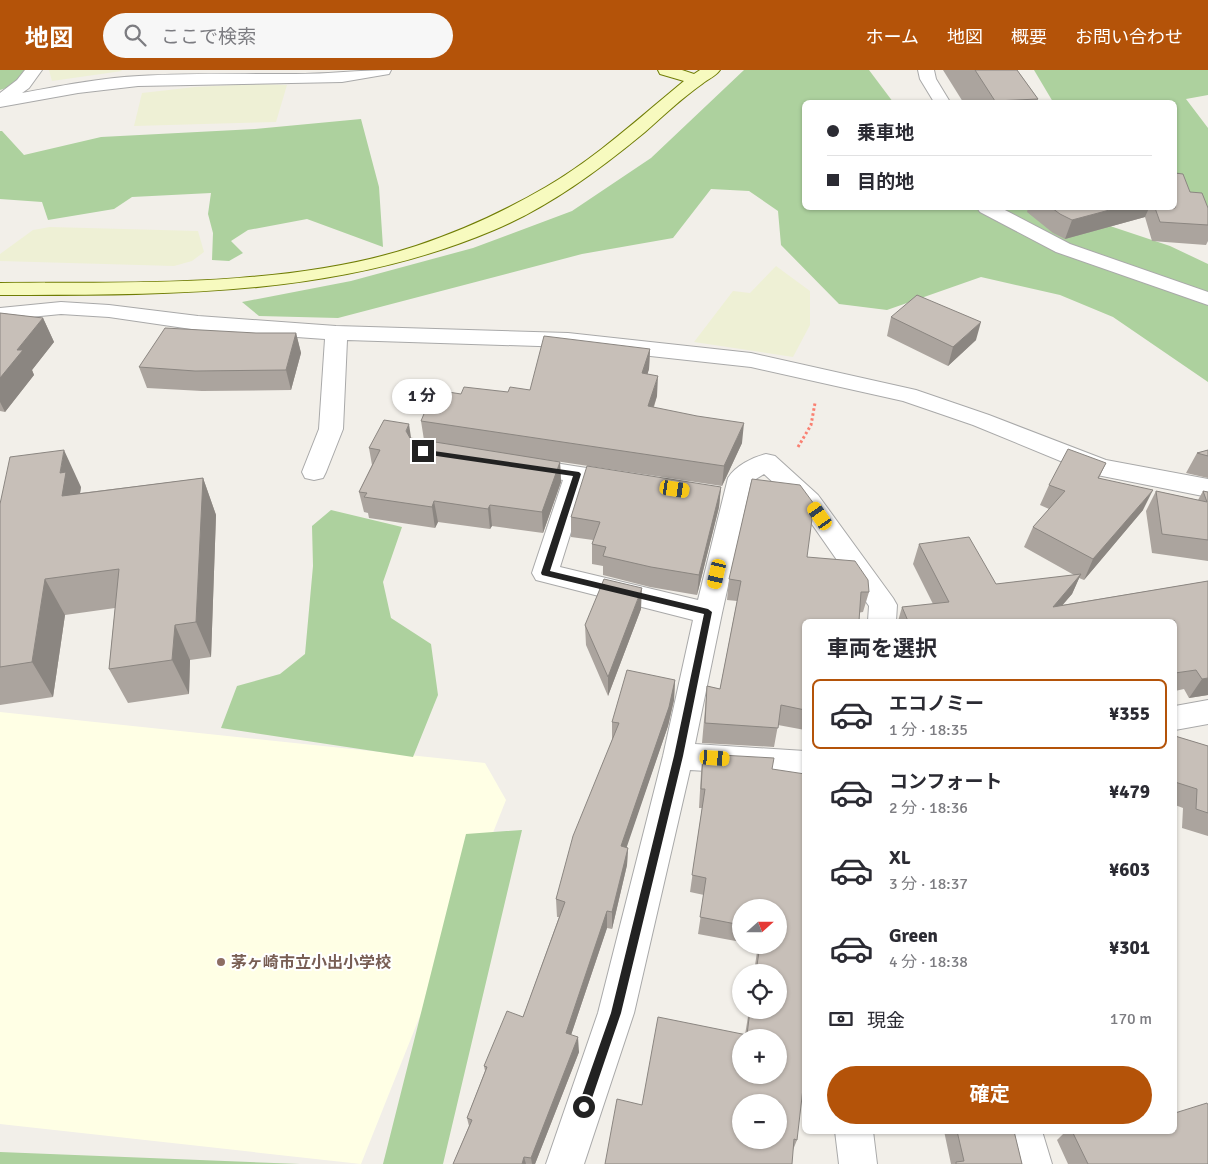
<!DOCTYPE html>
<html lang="ja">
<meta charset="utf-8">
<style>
body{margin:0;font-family:Signika,"Noto Sans JP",sans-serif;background:#f7f7f7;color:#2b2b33;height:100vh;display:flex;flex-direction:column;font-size:19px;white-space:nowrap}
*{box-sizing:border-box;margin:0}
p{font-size:16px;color:#7c7c81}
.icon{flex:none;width:28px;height:28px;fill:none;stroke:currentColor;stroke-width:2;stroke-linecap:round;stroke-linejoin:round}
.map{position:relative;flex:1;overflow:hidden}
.sheet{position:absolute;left:802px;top:549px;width:375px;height:515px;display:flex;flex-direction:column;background:#fff;border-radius:8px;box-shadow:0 1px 4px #0004}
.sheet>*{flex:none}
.top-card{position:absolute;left:802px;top:30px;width:375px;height:110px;border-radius:8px;box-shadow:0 1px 4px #0004;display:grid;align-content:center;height:110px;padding:0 25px;background:#fff}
.needle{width:32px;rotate:69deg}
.controls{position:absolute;left:732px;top:829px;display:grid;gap:10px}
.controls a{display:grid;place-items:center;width:55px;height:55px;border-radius:50%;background:#fff;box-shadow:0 1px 4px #0004;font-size:25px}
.end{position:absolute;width:22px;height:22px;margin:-11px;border:6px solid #222;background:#fff;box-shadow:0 0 0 2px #fff}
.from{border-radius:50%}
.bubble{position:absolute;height:35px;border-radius:18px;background:#fff;box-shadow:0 1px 4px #0004;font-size:16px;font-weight:700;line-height:35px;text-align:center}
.car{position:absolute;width:15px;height:30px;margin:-15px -8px;border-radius:6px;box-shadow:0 0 4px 1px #0007;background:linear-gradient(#f5c518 24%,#345 0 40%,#f5c518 0 76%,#345 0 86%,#f5c518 0)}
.top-card b{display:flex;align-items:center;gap:18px;height:48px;font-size:19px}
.top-card b+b{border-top:1px solid #e1e1e2}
.top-card i{width:12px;height:12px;background:#2b2b33}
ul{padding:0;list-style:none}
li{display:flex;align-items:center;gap:15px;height:70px;margin:0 10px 8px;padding:0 15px;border:2px solid transparent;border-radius:8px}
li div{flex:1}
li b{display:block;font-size:19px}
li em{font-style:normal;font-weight:700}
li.on{border-color:#b45309}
li>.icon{width:45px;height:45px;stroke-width:1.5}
h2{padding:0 25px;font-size:22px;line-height:60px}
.pay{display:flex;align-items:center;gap:12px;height:55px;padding:0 25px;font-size:19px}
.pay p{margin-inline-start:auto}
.cta{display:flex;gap:10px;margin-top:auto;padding:10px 25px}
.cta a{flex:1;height:58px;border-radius:30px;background:#b45309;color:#fff;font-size:20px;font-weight:700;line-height:58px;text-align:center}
header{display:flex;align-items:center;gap:30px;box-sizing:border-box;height:70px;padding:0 25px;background:#b45309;color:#fff}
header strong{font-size:24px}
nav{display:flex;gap:28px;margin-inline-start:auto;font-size:18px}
.search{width:350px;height:45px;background:#f7f7f7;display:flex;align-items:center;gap:12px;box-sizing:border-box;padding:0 18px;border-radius:28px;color:#7c7c81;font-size:19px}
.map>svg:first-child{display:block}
.education{fill:#ffffe5}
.farmland{fill:#eef0d5}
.forest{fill:#add19e}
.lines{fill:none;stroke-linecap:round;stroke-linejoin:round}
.street-casing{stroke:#a9a9a9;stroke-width:2}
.secondary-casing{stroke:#707d05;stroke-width:2}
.path{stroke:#fa8072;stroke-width:3;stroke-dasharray:2.5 2.5;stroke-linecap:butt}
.street{fill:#fff;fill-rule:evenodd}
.secondary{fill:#f7fabf;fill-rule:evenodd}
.wall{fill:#aba49e}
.shaded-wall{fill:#8b8681}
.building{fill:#c7bfb8;stroke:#8b8681;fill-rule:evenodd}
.route{fill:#222}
.education-dot{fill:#8d6e63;stroke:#fff;stroke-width:2}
.labels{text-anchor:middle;stroke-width:4;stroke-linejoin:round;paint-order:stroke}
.near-education-label{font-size:16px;font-weight:bold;fill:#785e54;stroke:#fff;text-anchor:start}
</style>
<header>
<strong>地図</strong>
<div class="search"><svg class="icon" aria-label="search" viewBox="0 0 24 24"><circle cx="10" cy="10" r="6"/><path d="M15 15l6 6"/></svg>ここで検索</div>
<nav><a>ホーム</a><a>地図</a><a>概要</a><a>お問い合わせ</a></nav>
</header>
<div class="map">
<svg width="1208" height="1094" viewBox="0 0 1208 1094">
<rect width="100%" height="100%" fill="#f2efe9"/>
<!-- education -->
<path class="education" d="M0,642L485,693L506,730L361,1094L0,1054Z"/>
<!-- farmland -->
<path class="farmland" d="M49,0H121L122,1L52,11Z
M258,14L287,15L276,52L134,56L142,23L195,17Z
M50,157L198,161L204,182L192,191L174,196L0,191V184L33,160Z
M776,196L810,221V255L793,287L694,272L733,221L750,223Z"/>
<!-- forest -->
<path class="forest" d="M0,0H35L31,10L0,20Z
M744,0H869L893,32H805V138H1056L1170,176L1208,194V312L1113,247L1060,225L981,207L887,240L839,234L781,175L778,141L749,121L711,119L673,168L582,184L338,248L259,246L242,232L351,211L473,178L572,141L651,88Z
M1034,0H1208V25L1186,29L1208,58V138L1175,116V32H1053Z
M361,49L379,117L383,177L307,149L248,160L231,171L243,183L229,191L212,190L213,163L208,144L211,123L132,127L114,139L48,150L42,132L0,129V61H2L24,85L101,67L255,59Z
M331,440L402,457L383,512L391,548L431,574L438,625L413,687L221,658L237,616L280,604L305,584L313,496L312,456Z
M522,760L443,1094H383L466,764Z
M0,1082L300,1094H0Z"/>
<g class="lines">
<defs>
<path id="street" d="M25,0H42L29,18L22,23C60,16 100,8 139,6C191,3 244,4 296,4C328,4 359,0 391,0L389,4L383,5L342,12L138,16L78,23L0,37V23L17,10Z
M918,0H934L936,9L950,32H934L920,9Z
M977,138H1001L1070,174L1208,222V235L1056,182L980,142Z
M61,232L109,235L198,246L336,256L568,263L751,283L916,320L989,345L1106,390L1208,409V427L1092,404L973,355L903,331L751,297L568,277L347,270L343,359L326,402L323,408L314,410L305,408L302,402L319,359L325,269L198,260L109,247L61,244L0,250V238Z
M766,384L775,386L818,425L893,528L897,535L896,551H868L869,536L800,437L764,404L751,412L722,543L695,674L805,681V707L690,700L634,943L584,1094H546L598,943L663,686L693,550L536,510L532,503L563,410L514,402L511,396L514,390L523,388L631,405L634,411L631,417L622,420L586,414L560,497L698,530L728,408C735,396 753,387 766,384Z
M1208,630V654L1175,660V636Z
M835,1061H873L877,1094H839Z
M1004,1061H1042L1052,1094H1014Z"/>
<path id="secondary" d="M658,0H682L694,4L700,0H720C716,6 708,9 702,14C682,28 663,46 645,62C599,100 549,137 494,160C337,227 167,225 0,225V213C133,212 289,218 416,176C461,161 505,141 546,117C596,88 639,48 684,11L660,4Z"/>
</defs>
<!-- street casing -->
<use href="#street" class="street-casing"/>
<!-- secondary casing -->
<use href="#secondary" class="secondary-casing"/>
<!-- path -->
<path class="path" d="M798,377L811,355L815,333"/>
<!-- street -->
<use href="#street" class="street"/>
<!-- secondary -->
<use href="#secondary" class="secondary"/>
</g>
<!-- wall -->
<path class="wall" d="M943,0H1017L1038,29L1037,32H963Z
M1190,122L1208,138V171L1206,175L1152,171L1145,147L1065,169L1053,163L1027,142L1028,138H1175Z
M0,243L43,248L54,272L32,300L34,305L5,342L0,341Z
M891,247L976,270L948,296L887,266Z
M256,263H296L301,283L291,320L202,321L147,318L139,297Z
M650,279L649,299L647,304L657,326L654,337L742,373L722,416L535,388L560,392L561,412L543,463L492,456L490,459L438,452L435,458L369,448L368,443L364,442L359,422L372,395L369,378L411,368L424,370L421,351L437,331L461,324L508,322L530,320Z
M1208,380V408L1186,403L1197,383Z
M1106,393L1099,408L1143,440L1084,510L1079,508L1072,524L1062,535L1208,511V625L1189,628L1184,619L1175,621V551H898L902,537L933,534L913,494L919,474L996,514L1074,505L1024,477L1033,457L1049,439L1040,435L1049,415Z
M203,408L216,445L211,587L190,590L189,624L128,633L109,599L115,538L65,545L53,627L0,635V434L81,417L80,423Z
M721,417L719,437L697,525L650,517L603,505V496L592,494V474L593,470L571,467V447Z
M1156,421L1198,430L1203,421L1208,422V491L1152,483L1146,441Z
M807,487L869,522L863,542L805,551V660L778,655L774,677L702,673L707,616L720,619L737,531L727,530L729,509Z
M641,539L608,626L586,575L585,555Z
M675,610L674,630L668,656L626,777L628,778L627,795L612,859L607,858L571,965L579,982L535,1094H453L469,1056L467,1048L485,1001L484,996L523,947L559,847H557L556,829L612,670V652Z
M1175,666L1208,676V766L1182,758L1183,738L1175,735Z
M703,684L772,699L797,1070L793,1080L642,1035L745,965L749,940H779V902H754L758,875H756H779L741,838V872L698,864L704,825L690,822L702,738H699L701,703Z
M944,1061H1014L1022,1094H951Z
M1066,1061H1175L1208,1094H1068L1057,1070Z"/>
<!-- shaded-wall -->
<path class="shaded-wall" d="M1117,138H1149L1145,147L1065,169L1072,150Z
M43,248L54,272L32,300L34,305L5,342L0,332V308L17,280Z
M981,252L976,270L948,296L953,277Z
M296,263L301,283L291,320L286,300Z
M650,279L649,299L642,323V303Z
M658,306L657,326L647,356L648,336Z
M744,353L742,373L722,416L724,396Z
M409,354L412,374L406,361Z
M64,380L81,417L79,430L62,426L60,403Z
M560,392L561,412L543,463L542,442Z
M203,408L216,445L211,587L196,552Z
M721,417L719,437L697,525L699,505Z
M1153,420L1143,440L1084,510L1093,489Z
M434,431L438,452L435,458L432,437Z
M490,435L492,456L490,459L488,439Z
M1081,504L1072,524L1049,551L1053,537Z
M45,509L65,545L53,627L32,592Z
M642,518L641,539L608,626V607Z
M175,555L190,590L189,624L172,590Z
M1208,608V625L1189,628L1202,609Z
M675,610L674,630L668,656L621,794V776Z
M628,778L627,795L612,859V842Z
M607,841V858L567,977L566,963Z
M578,967L579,982L535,1094H532L531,1088Z
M524,1087L526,1094H522Z"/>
<!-- building -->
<path class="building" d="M975,0H1017L1038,29L995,31Z
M1175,103L1183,104L1190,122L1202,123L1208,138V155L1160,152L1155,138H1175Z
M1052,138H1117L1072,150L1060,144Z
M917,225L981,252L953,277L891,247Z
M0,243L43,248L17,280H23L0,308Z
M165,258L256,263H296L286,300L195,301L139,297Z
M544,266L650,279L642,303L658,306L648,336L697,346L744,353L724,396L421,351L426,339L430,340L434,330L437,331L442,321L461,324L464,317L508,322L510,317L530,320Z
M384,350L409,354L406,361L410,368L560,392L542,442L490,435L488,439L434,431L432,437L364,427L367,423L359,422L380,380L369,378Z
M1068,379L1106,393L1098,408L1153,420L1093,489L1033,457L1065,421L1049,415Z
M64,380L60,403L66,402L62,426L203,408L196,552L175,555L172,590L109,599L119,499L45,509L32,592L0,597V434L10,387Z
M1208,380V386L1197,383Z
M587,396L721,417L699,505L651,497L603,486L606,477L592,474L600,452L571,447Z
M752,409L800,415L814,434L807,487L855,491L868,510L869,522H861L859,551H805V640L781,635L778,658L705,653L707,616L720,619L741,511L729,509Z
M1156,421L1207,432L1203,421L1208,422V470L1162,464Z
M969,467L996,514L1081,504L1053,537L1208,511V608L1202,609L1196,600L1175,603V551H908L902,537L949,532L919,474Z
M604,509L642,518L608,607L585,555Z
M627,600L675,610L669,637L621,776L628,778L612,842L607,841L566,963L578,967L531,1088L524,1087L522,1094H453L472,1050L467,1048L487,997L484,996L507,941L523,947L565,832L556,829L573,766L619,653L612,652Z
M1175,666L1208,676V743L1196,739L1197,719L1175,712Z
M703,684L774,688L772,699L805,704V1001L797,1070L794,1069L792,1094H605L617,1029L642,1035L658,947L747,965L750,940H779V902H756L760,875H779V838H741V855L700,847L706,808L692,805L705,719H701ZM741,968H779V1005H741ZM741,1032H779V1070H741Z
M1207,1033L1208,1035V1094H1088L1072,1061H1175V1043Z
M957,1061H1014L1022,1094H956V1092L964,1091Z"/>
<!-- route -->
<path class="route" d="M420,379L579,402L581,404L550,501L708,539L712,542L683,686L621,943L589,1037L588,1041L584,1043L580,1041L578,1037L611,943L674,686L704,544L542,505L541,503L573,406L423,384L420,383Z"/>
<!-- markers -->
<circle class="education-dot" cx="221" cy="892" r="5"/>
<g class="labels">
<!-- near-education labels -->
<g class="near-education-label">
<text x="231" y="898">茅ヶ崎市立小出小学校</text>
</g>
</g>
</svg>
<div class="controls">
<a><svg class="needle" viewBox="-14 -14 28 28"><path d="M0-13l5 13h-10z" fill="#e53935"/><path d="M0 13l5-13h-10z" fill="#7c7c81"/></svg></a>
<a><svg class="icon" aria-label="locate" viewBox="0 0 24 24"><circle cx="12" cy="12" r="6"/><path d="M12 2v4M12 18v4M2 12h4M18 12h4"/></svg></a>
<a>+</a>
<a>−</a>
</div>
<i class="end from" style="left:584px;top:1037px"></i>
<i class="end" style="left:423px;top:381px"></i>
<div class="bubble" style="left:392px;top:309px;width:60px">1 分</div>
<i class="car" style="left:675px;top:419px;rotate:99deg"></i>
<i class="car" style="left:820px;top:446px;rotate:325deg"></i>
<i class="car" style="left:717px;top:504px;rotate:193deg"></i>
<i class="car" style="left:715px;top:688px;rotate:94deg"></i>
<div class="top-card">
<b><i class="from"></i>乗車地</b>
<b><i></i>目的地</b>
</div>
<section class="sheet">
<h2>車両を選択</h2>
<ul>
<li class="on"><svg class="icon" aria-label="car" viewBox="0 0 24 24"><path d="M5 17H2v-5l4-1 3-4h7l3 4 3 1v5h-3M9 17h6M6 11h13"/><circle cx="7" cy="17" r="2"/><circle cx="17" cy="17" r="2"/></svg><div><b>エコノミー</b><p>1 分 · 18:35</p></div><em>¥355</em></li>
<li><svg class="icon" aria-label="car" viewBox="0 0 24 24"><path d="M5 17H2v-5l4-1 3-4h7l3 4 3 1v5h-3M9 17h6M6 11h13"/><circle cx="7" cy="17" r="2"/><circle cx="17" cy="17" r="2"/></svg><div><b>コンフォート</b><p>2 分 · 18:36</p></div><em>¥479</em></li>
<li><svg class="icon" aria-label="car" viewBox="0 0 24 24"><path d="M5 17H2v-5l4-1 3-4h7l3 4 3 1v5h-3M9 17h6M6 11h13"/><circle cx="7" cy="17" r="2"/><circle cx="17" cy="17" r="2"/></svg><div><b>XL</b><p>3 分 · 18:37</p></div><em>¥603</em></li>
<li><svg class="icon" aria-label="car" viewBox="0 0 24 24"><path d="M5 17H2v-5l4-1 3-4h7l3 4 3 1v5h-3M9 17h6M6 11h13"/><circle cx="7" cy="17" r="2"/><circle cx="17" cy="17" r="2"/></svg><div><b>Green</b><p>4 分 · 18:38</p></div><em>¥301</em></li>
</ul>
<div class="pay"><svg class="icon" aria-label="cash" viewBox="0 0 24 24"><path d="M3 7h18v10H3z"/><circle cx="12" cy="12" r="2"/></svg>現金<p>170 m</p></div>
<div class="cta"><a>確定</a></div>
</section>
</div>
